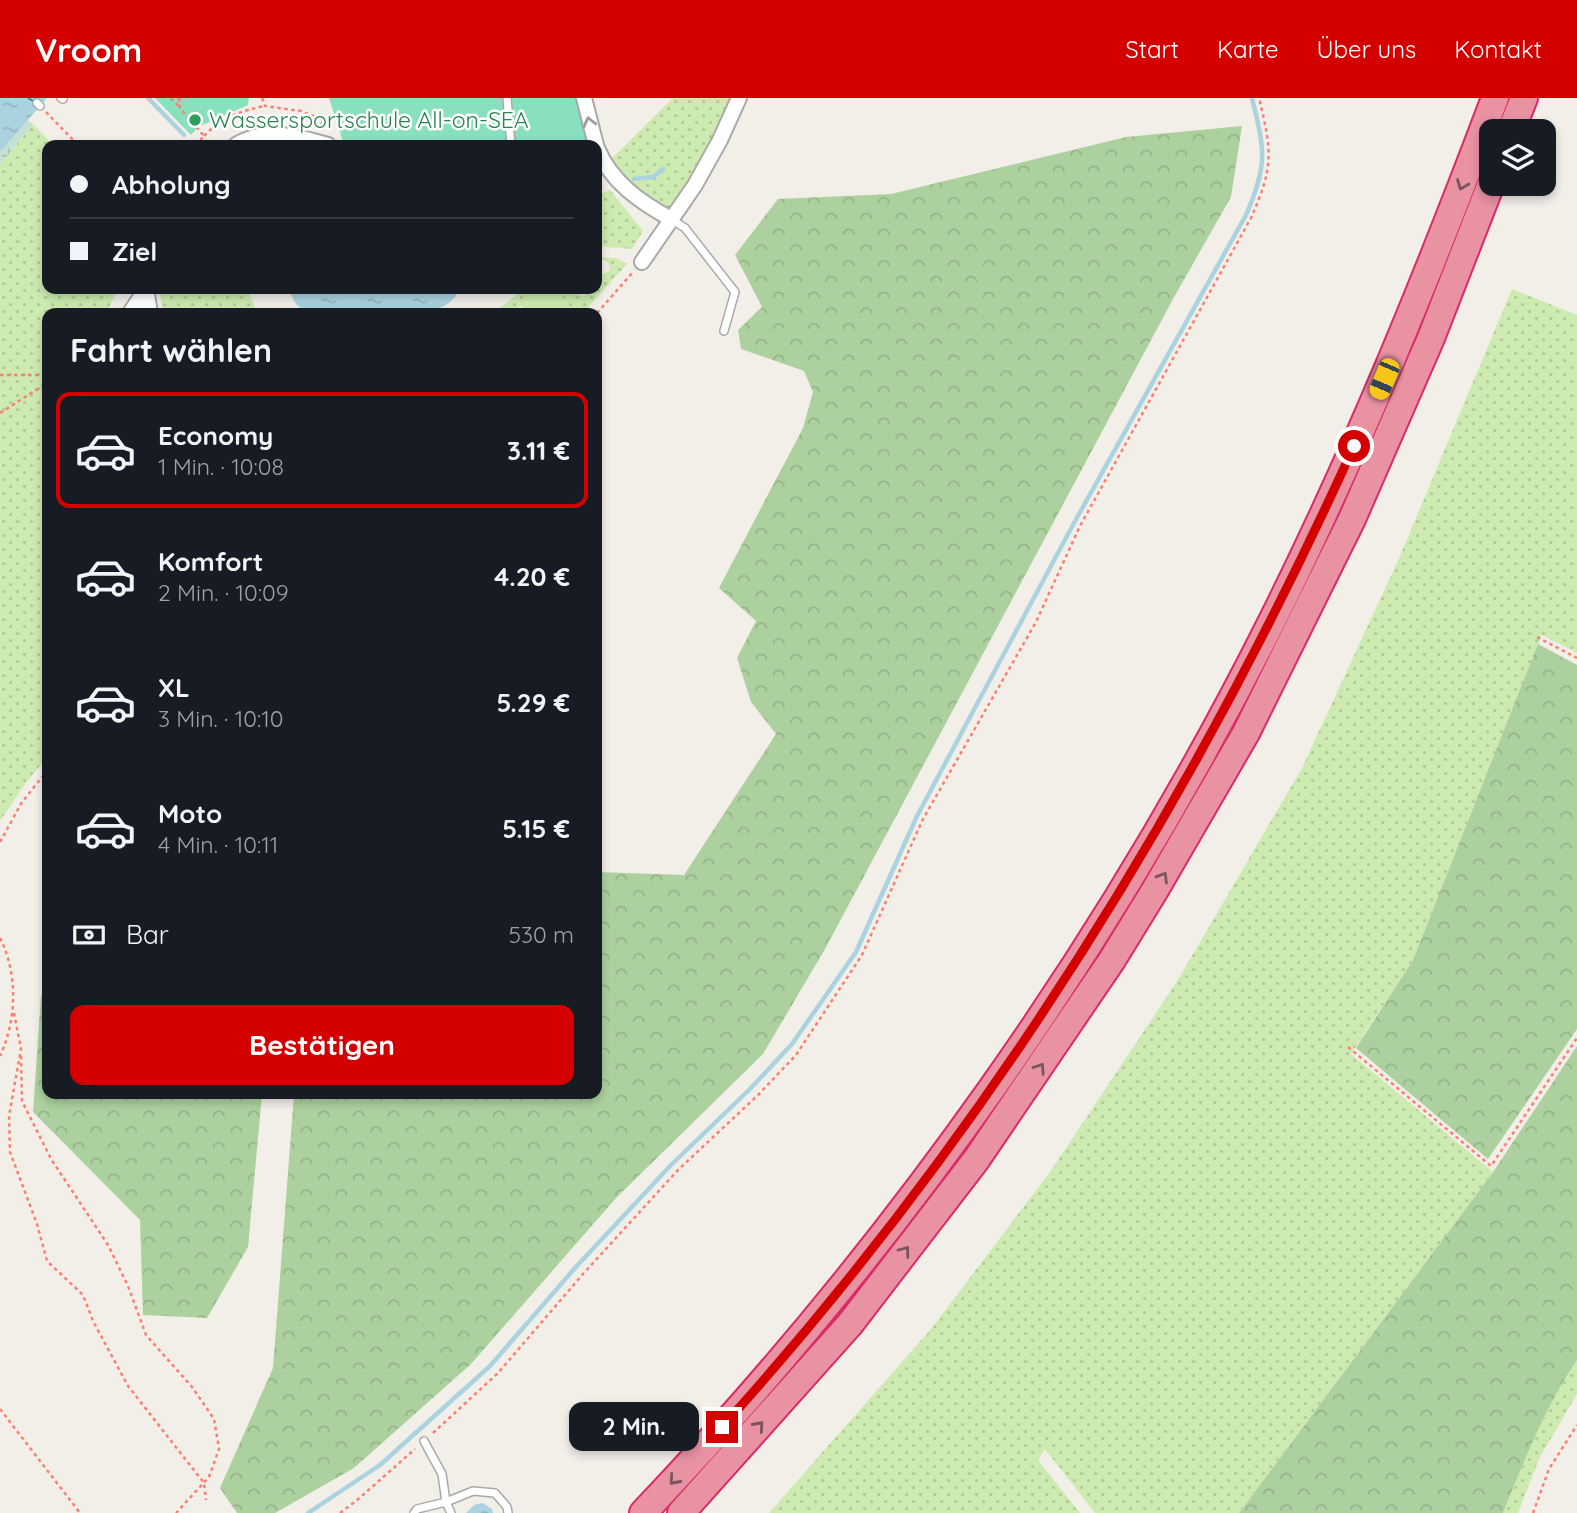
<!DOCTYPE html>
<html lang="de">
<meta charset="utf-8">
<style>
body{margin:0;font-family:Quicksand,sans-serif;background:#242831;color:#f1f3f6;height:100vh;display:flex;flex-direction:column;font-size:26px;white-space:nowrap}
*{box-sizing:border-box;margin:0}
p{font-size:23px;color:#9ea1a6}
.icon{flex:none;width:38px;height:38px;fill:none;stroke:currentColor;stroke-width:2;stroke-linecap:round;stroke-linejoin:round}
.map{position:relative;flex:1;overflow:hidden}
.details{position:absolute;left:42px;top:210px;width:560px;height:791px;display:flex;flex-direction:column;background:#171b24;border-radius:14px;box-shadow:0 4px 10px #0003}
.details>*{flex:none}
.top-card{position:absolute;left:42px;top:42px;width:560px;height:154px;border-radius:14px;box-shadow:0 4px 10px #0003;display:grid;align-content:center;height:154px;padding:0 28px;background:#171b24}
.controls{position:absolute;left:1479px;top:21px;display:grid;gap:14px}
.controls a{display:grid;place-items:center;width:77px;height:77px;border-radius:14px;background:#171b24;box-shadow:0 4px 10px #0003;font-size:35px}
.end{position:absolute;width:32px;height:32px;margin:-16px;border:9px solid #d40000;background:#fff;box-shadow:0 0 0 4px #fff}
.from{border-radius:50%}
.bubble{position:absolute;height:49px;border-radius:14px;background:#171b24;box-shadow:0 4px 10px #0003;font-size:23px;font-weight:800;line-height:49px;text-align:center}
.car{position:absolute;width:21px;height:42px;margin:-21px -10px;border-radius:9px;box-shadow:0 0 5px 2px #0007;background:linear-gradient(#f5c518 24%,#345 0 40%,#f5c518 0 76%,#345 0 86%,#f5c518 0)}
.top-card b{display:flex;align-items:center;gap:24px;height:66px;font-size:26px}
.top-card b+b{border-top:2px solid #363941}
.top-card i{width:18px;height:18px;background:#f1f3f6}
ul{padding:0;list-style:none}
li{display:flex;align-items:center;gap:21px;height:116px;margin:0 14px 10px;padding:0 14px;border:4px solid transparent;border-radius:14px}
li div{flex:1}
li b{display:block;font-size:26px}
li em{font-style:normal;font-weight:800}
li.on{border-color:#d40000}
li>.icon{width:63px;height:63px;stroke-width:1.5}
h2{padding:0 28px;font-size:32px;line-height:84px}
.pay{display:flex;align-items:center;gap:18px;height:77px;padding:0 28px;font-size:26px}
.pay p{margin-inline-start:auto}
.primary-button{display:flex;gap:14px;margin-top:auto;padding:14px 28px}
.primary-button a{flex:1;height:80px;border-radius:14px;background:#d40000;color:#fff;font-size:28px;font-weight:800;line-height:80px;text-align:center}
header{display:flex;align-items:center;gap:42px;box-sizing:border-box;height:98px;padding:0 35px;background:#d40000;color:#fff}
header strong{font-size:33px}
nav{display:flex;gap:38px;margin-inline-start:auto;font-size:24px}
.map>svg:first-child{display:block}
.grass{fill:url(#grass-dots)}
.forest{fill:url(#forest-crowns)}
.wetland{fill:url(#wetland-marsh)}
.garden{fill:#cdebb0}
.pitch{fill:#88e0be}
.water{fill:url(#water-ripples)}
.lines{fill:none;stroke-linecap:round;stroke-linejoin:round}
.stream{stroke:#aad3df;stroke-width:4.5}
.ferry{stroke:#4a7aab;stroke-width:2;stroke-dasharray:9 7;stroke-linecap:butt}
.lane-casing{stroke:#a9a9a9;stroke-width:10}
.street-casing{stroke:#a9a9a9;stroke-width:18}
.highway-casing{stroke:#dc2a67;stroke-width:30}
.path{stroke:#fa8072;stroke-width:2.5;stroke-dasharray:3.5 3.5;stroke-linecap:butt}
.lane{stroke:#fff;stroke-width:7}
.street{stroke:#fff;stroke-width:14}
.highway{stroke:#e892a2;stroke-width:26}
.oneway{stroke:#9c9c9c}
.oneway2{stroke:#7b545c}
.route{stroke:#d40000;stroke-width:9}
.leisure-dot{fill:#2e9e5b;stroke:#fff;stroke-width:2.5}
.labels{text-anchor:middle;stroke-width:5;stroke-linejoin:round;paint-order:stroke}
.leisure-label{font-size:23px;fill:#27864d;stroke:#fff;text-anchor:start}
</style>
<header>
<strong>Vroom</strong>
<nav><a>Start</a><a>Karte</a><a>Über uns</a><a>Kontakt</a></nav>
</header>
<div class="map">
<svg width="1577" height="1415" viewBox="0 0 1577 1415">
<defs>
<pattern id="grass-dots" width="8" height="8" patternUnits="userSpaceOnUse" patternTransform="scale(1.75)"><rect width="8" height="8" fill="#cdebb0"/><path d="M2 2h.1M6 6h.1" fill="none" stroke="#b0c997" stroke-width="1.8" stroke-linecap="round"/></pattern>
<pattern id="forest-crowns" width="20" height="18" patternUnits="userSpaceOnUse" patternTransform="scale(1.75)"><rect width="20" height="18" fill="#add19e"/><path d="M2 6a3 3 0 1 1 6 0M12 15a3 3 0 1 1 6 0" fill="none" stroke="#95b388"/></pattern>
<pattern id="wetland-marsh" width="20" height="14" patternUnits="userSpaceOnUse" patternTransform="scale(1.75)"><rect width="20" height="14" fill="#c6e0d4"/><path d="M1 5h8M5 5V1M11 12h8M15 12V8" fill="none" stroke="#aac0b6"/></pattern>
<pattern id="water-ripples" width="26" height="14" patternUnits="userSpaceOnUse" patternTransform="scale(1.75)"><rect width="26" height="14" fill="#aad3df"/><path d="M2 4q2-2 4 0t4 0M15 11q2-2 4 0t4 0" fill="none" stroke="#92b5bf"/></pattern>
</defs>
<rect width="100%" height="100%" fill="#f2efe9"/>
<!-- grass -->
<path class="grass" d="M673,0H739L671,121L605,67Z
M33,26L53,47H47V191H118L106,215H47V659L26,685L0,723V67Z
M610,92L643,133L632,151L597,148V97Z
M597,159L616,160L627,166L583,215H558L568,206L555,191H576L578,196L583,198L589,195L590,191H597V170L598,173L604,176L609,173L610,168L607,163L602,162L597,168Z
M159,191H248L257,215H163Z
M525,191H541L525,205L534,215H528L521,208L512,215H492Z
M1512,191L1577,217V555L1542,537L1413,862L1351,956L1493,1074L1239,1415H1095L1045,1351L1038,1362L1080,1415H769L931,1231L1050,1074L1176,885L1302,670L1400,458Z
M1577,1262V1296L1540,1359L1518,1415H1503C1524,1363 1545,1309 1577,1262Z"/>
<!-- forest -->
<path class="forest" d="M1242,28L1231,99L1173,201L825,851L763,956L616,1100L471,1266L354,1370L275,1415H237L220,1390L273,1270L294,996H597V774L684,777L776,636L751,604L737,560L756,523L719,490L803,330L813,294L804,273L741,251L738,232L762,209L735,157L778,101L891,96L1126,39Z
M1538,546L1577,567V931L1488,1061L1356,950L1413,862Z
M47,893V996H262L248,1149L207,1220L143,1217L140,1122L33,1014L41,898Z
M1577,948V1262C1545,1309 1524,1363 1503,1415H1239L1493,1074Z"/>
<!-- wetland -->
<path class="wetland" d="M27,22L33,26L0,67V54Z"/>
<!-- garden -->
<path class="garden" d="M541,191H555L568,206L558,215H534L525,205Z"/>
<!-- pitch -->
<path class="pitch" d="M155,0H249L248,7L198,29L191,37Z
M329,0H584L596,47H344Z"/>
<!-- water -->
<path class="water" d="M0,0H47L0,54Z
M288,191H459C453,208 438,211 421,215H306L296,206Z
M483,1405L492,1411L493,1415H466L474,1407Z"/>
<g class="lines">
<!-- stream -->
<path class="stream" d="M148,0L184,37
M634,81L653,79L663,71
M308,1415L380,1367L490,1268L575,1170L671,1067L749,992L792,946L856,854L917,718L1074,425L1246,117C1268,66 1265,53 1252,0"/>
<!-- ferry -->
<path class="ferry" d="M28,0L33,3"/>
<defs>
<path id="lane" d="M61,0L63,1
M507,0L511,47
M37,5L40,8
M671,121L685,130L735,194L724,233
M424,1343L442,1376L446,1404L451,1415
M414,1415L417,1411L446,1404L473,1393L495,1395L507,1409L508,1415"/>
<path id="street" d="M584,0L596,47
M236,47C265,29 297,38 328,47
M597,50C611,84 640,104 671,121
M642,164L695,87L720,42L739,0
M146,191L150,215
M130,215L146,191"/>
<path id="highway" d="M1511,33L1524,0
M643,1415C894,1151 1109,849 1272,523C1357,353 1428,178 1495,0
M681,1415L850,1226L976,1062L1112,862L1155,792L1246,635L1352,421L1431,240L1491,86"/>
</defs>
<!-- lane casing -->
<use href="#lane" class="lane-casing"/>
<!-- street casing -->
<use href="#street" class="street-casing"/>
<!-- highway casing -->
<use href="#highway" class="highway-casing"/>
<!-- path -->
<path class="path" d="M171,0L180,10
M179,0L180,10L204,38L196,47
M262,0L265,8L301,13L323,22L320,30
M46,14L78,47
M204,38C222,19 240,13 265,8
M597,215L633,174
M0,277H47
M0,315L47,285
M1537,539L1577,560
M0,744L22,704L47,673
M0,840C18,876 17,921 0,958
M14,915L21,951L9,1018L10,1054L37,1126L47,1163L83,1197L93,1223L128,1288L204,1385L206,1402
M1348,949L1491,1068L1577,940
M21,958L22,1003L51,1061L108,1147L128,1188L146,1237L192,1289L214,1321L219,1351L209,1379L176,1415
M0,1311L80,1415
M433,1335L498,1275L583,1176L678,1072L757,998L796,957L862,857L923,721L1036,524L1080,428L1251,120C1274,68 1272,54 1259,0
M340,1415L356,1403L415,1351
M1533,1415L1549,1371L1577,1327"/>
<!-- lane -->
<use href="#lane" class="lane"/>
<!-- street -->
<use href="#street" class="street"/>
<!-- highway -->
<use href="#highway" class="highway"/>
</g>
<!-- one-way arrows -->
<defs><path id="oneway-chevron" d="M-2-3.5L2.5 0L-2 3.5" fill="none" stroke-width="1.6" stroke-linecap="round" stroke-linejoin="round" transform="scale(1.75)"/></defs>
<use class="oneway" href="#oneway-chevron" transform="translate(589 24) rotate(-104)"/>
<g class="oneway2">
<use href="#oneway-chevron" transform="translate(1462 87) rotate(111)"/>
<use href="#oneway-chevron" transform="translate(1163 779) rotate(-59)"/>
<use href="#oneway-chevron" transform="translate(1040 970) rotate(-56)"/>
<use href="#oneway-chevron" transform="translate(905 1153) rotate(-53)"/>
<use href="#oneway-chevron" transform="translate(759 1328) rotate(-48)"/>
<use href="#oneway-chevron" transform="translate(674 1382) rotate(132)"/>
</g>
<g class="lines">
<!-- route -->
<path class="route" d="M722,1329C985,1038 1193,704 1354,348"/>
</g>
<!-- markers -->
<circle class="leisure-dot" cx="195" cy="22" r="7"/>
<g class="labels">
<!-- leisure labels -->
<g class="leisure-label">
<text x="209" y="30">Wassersportschule All-on-SEA</text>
</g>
</g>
</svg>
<div class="controls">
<a><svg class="icon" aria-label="layers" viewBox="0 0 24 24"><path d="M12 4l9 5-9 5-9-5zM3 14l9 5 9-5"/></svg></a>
</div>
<i class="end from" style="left:1354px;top:348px"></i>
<i class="end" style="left:722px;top:1329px"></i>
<div class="bubble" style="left:569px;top:1304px;width:130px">2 Min.</div>
<i class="car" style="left:1384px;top:281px;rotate:203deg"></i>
<div class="top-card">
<b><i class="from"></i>Abholung</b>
<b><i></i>Ziel</b>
</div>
<section class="details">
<h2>Fahrt wählen</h2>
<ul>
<li class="on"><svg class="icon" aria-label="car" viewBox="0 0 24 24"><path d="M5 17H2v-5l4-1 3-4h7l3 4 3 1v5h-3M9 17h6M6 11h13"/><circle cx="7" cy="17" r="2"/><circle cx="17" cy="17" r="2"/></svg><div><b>Economy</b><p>1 Min. · 10:08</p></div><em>3.11 €</em></li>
<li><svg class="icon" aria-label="car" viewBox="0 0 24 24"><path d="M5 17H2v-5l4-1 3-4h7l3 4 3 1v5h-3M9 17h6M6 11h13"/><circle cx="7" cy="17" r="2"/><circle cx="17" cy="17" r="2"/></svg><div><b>Komfort</b><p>2 Min. · 10:09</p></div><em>4.20 €</em></li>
<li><svg class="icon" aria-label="car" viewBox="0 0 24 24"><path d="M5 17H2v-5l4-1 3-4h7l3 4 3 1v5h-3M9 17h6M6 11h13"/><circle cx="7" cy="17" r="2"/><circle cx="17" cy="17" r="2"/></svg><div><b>XL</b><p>3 Min. · 10:10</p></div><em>5.29 €</em></li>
<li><svg class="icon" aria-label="car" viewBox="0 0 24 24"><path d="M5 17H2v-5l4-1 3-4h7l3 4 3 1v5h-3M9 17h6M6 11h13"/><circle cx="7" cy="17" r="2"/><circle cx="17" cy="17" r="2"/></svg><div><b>Moto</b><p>4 Min. · 10:11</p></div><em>5.15 €</em></li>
</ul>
<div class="pay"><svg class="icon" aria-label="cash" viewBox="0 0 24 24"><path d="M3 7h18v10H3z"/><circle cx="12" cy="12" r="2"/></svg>Bar<p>530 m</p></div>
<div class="primary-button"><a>Bestätigen</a></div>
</section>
</div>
